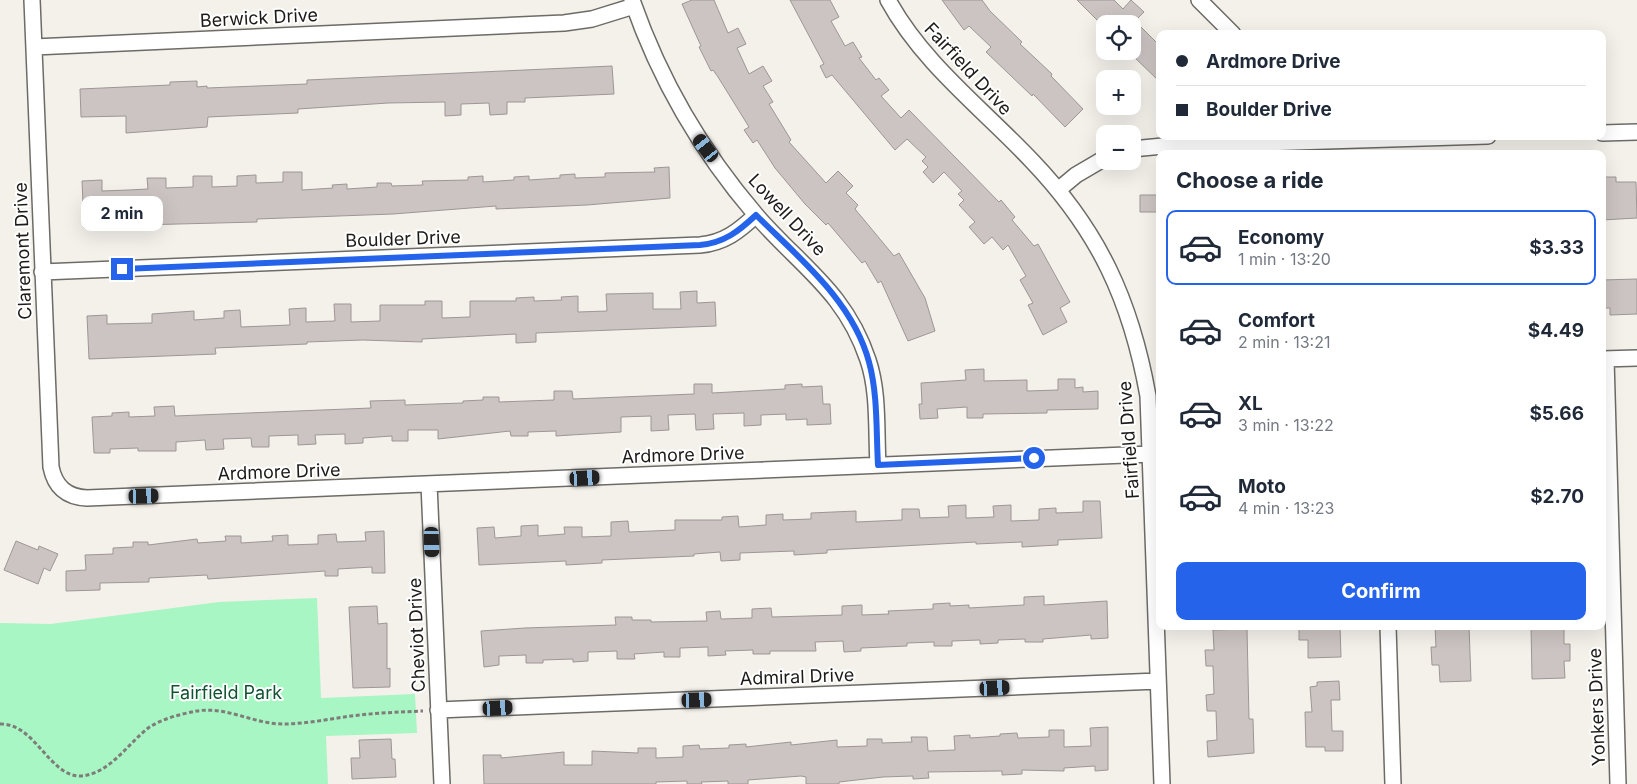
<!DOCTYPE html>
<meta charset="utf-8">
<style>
body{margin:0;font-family:Inter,sans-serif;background:#f2f2f3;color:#1f2937;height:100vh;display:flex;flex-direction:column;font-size:19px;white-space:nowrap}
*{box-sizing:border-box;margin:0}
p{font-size:16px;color:#747a83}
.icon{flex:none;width:28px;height:28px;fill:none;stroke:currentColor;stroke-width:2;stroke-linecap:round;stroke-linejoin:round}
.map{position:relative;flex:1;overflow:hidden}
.panel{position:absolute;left:1156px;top:150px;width:450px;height:480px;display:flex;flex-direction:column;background:#fff;border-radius:10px;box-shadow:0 5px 20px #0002}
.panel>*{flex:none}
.hud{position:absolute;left:1156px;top:30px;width:450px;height:110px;border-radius:10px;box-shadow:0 5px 20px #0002;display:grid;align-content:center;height:110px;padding:0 20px;background:#fff}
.buttons{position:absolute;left:1096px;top:15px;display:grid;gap:10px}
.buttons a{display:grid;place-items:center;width:45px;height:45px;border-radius:10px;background:#fff;box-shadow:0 5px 20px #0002;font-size:25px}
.end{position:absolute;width:22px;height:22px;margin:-11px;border:6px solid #2563eb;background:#fff;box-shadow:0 0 0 2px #fff}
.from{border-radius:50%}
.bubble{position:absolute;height:35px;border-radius:10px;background:#fff;box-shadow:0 5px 20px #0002;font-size:16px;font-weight:700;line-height:35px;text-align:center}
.car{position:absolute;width:15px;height:30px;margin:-15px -8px;border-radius:6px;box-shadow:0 0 4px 1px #0007;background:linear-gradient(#222 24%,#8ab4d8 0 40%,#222 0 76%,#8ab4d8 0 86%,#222 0)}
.hud b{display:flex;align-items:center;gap:18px;height:48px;font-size:19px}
.hud b+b{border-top:1px solid #e0e1e3}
.hud i{width:12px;height:12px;background:#1f2937}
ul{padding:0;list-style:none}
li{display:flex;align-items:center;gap:15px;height:75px;margin:0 10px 8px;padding:0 10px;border:2px solid transparent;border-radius:10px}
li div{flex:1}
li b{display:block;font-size:19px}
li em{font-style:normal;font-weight:700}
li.selected{border-color:#2563eb}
li>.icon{width:45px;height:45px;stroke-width:1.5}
h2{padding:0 20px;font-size:22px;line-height:60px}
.button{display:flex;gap:10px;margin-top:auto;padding:10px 20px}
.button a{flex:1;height:58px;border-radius:10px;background:#2563eb;color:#fff;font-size:20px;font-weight:700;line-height:58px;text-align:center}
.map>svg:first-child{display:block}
.green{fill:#a7f6c3}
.building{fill:#cbc4c2;stroke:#9d9695}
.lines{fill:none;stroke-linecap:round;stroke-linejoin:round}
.minor-casing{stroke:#6d6b66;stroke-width:18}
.path{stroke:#7f7d79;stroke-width:3;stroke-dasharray:4 2.5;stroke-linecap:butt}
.minor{stroke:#fff;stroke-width:15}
.route{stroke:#2563eb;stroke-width:6}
.labels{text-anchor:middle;stroke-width:4;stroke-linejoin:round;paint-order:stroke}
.street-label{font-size:18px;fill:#1c1b19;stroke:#fff}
.park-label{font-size:18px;fill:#105330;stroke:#fff}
</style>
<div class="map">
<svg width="1637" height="784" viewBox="0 0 1637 784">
<rect width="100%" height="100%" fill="#f4f1eb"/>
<!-- green -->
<path class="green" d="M317,598L321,698L415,694L417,733L326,736L328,784H0V623L51,624L219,602Z"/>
<!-- building -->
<path class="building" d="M692,0H714L728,33L738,28L746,44L737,48L749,74L763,66L772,81L763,86L773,102L769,104L791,140L789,142L826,183L838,171L853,186L846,193L858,205L855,209L894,256L899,253L925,298L935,331L908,341L881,281L878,283L865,261L862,263L828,223L826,225L805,204L775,168L757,140L753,143L744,130L749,127L718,77L713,70L711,71L699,47L701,46L682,4Z
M790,0H830L839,17L831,21L845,46L853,42L862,57L859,58L876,80L879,78L889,90L881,96L901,118L909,110L999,202L1001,200L1015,217L1012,220L1034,246L1038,244L1070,302L1060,308L1067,322L1043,335L1028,305L1033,303L1020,280L1026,276L1008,245L1003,250L992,237L984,244L969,227L975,222L959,205L964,200L958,194L962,191L944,172L933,183L923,172L928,167L922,161L926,157L907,139L895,150L832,75L826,78L820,66L824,64Z
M942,0H982L990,11L1022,42L1020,44L1052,74L1051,76L1083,109L1065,127L1033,94L1032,96L986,52L991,47L969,26L964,30Z
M1077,0H1114L1123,9L1131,0L1144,12L1135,21L1160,46V82L1132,55V24H1101Z
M612,66L614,94L525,98V102H507V114L490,115L489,103L461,104V115L445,116V102L388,103L298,109V113L208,117L207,127L126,133V116L81,117L80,89L170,85V82L197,81V87L207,86V88L307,84V80Z
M669,167L670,198L587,205L496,209V206L393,214L257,219V222L139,225V220L112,221V227L84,228L82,181L102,180V191L129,190L148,189L147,178H166V188L193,187V176H212V187L237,186V176L256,175V183L283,182V172H302V190L333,188L332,185L347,184V189L377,187V183H391L392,186L423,185L422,181L468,180V177L483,176V182L514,180V177L529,176V180L560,178V175L575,174V178L605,177V173L655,172L654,168Z
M1602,177H1616V182H1636L1637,218L1602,220Z
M1140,195H1160V212H1140Z
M1637,279V314L1610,315V308H1602V280Z
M697,291V303L715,302L716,326L536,333V342L516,343V334L422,339V342L363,340L307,342V344L215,348L216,354L89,359L87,316L107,315V324L152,323V314L194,311V320L224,318V311L240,310L241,327L290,325L289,309L306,308V322L335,321L334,304H351V322L380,321V305H425V301H442V318L470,317V301H516V298L534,297V301L562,300L561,297L578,296V312L607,311L606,294L653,293V309H681L680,292Z
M984,369V381L1027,380V391L1058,390V379H1075V388L1083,387V392L1098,391V409L1047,410V413L983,414V418H967V407L937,409L938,418L920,419L919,404H922L921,383L966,380L965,370Z
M694,384H712V393L785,389V385L802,384V387L822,386L823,404H830L831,424L807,425V419L786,420V414L761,415V425L744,426V413L713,414L714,429L696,430L695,414L668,415L669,430L651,431V416L621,417V432L571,435L556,436V431L528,432V436H511L510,431L438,439V430H408V441H392V436L363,438V443L345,444V434L315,435L316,444L298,445V435L269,436V447H252L251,438L223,439L224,449L206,450L205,440L176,442V451H138V448L110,449V453H94L92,417L112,416V413L129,412V417L155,416L154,407L174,406L175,416L371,408L370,401L405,400V405L463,403V401L483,400V397H499V402L554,400V391H572L573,399L694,394Z
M1083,501H1100L1102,538L1058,540V545L1022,547V542L976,544V542L827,550V553L794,555V551L740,553V560L721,561L720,552L694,554V556L602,560V563L566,565V561L479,565L477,528L494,527L495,538L521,536V526L538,525V536L565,534L564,527H582V537L611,536V522L628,521L629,532L675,530V520H722V517L738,516L739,527L766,525V515L783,514V520L811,519V513L856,511V522L902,520V509H919L920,518L949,517L948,506L966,505V518L994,517L993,506L1011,505V521L1039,520V509L1056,508V513L1083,512Z
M384,531L385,573H372V567L338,569V576H325V571L208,579L207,575L149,578V582L100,583V590L66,591V571L86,570L85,555L113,554V548L133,547V542H148V545L197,539L198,543L226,541L225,536H241V543L273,541L272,536L288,535V545L318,544V535L336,534L337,542L366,541L365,532Z
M16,541L38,550L39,546L58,554L50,571L44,568L38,584L4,570Z
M1044,596V605L1107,601L1108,638L1091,639V635L1043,639V642H1025V639L998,640V643L980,644V640L952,641V646H934V642L907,643V646L861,648V651L844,652L843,641L815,642L816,651H770V654H753V650L725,651L726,655L708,656V647L680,648V657H664V652L634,654L635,659H617V651L588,652V661L573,662V659L543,660V663H526V655L499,656V665L484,667L481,631L525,628L616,625L615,617H632V620H651V622L707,621L706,612L720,611L721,619L752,618V609L771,608L772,617L842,615V606L862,605V615L889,614L888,611L933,609V604L950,603V606L969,605V608L1024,605V597Z
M377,606L378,624L387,623V669L390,668V687L353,688L349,607Z
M1299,626H1340L1341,657L1308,658V640H1299Z
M1435,626H1469L1471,681L1440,682L1439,665H1432L1431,647H1436Z
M1531,626H1564V644H1570V661H1564L1565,678L1532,679Z
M1247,629L1249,719H1253L1254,753L1208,757L1207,741L1217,740L1216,711H1207L1206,695L1214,694L1213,666H1206L1205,650H1214L1213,630Z
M1339,681L1340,700H1331L1332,731H1343V751H1325V747H1306L1305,712H1312L1310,687L1317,686V682Z
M1108,727V770L1095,771V766L1064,768V771L1022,770V774L1002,775V771L928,772L929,778L913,779V776L883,777L839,782V784H806V777L801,776L748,780V784H728V781L701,782L702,784H687V781L656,782V784H484L483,755H501V758L564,752V765H592V751L638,753V748H656V758L683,757V746L699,745L700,749L729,748V745L746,744V747L791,742V745L837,740V747L867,746V739H882V743L912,742L911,737H927L928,751L955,750L954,736L970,735V738L1000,736V734L1017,733L1018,738L1049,737V730H1064V747L1091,746L1090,728Z
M391,739L392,759H395L396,777L352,779L351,758H360L359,740Z"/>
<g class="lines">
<defs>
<path id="minor" d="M32,0L51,467C55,487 67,497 87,498L1150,454
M632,0C659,78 702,152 756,215C800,266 845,291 868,360C879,392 876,431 878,465
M888,0C923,64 982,108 1032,161C1099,231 1131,301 1148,396L1162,784
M1199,0L1233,34
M34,47L564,23L592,19L634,6
M1602,133L1637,132
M1132,149L1163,146L1488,136
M1058,190L1076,175L1105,158
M42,272L700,245C724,243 739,231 756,215
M1602,359L1637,358
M1606,359L1618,784
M429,484L442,784
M1388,626L1393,784
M438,710L1158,681"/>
</defs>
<!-- minor casing -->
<use href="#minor" class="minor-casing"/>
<!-- path -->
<path class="path" d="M0,724C35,723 49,776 80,776C108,775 127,745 147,729C160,719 181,714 197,711C226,706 254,724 283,724C305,724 329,719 351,716C375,713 399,712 423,711"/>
<!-- minor -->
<use href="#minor" class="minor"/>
</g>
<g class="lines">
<!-- route -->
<path class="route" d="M122,269L700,245C724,243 739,231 756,215C799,258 853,301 869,362C878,395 876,431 878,465L1034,458"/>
</g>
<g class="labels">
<!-- street labels -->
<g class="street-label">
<text transform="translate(259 18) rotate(-3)" y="6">Berwick Drive</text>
<text transform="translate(968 69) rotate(47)" y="6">Fairfield Drive</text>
<text transform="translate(787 215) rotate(47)" y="6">Lowell Drive</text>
<text transform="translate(403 239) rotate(-2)" y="6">Boulder Drive</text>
<text transform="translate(23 251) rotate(-92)" y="6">Claremont Drive</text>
<text transform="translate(1129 440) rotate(-94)" y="6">Fairfield Drive</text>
<text transform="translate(683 455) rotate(-2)" y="6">Ardmore Drive</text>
<text transform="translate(279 472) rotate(-2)" y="6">Ardmore Drive</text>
<text transform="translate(417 635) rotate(-92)" y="6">Cheviot Drive</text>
<text transform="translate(797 677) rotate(-2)" y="6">Admiral Drive</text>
<text transform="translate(1597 707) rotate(-92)" y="6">Yonkers Drive</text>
</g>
<!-- park labels -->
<g class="park-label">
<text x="226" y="699">Fairfield Park</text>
</g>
</g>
</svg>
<div class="buttons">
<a><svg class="icon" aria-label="locate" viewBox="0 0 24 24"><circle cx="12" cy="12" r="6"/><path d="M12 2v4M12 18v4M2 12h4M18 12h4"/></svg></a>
<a>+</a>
<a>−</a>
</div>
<i class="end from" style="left:1034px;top:458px"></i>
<i class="end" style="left:122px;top:269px"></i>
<div class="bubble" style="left:81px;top:196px;width:82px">2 min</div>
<i class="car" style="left:706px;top:148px;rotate:323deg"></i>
<i class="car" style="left:585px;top:478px;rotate:87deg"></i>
<i class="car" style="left:144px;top:496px;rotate:88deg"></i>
<i class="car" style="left:432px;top:542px;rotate:178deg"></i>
<i class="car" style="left:995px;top:688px;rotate:87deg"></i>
<i class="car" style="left:697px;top:700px;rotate:88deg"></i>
<i class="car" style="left:498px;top:708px;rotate:87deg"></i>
<div class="hud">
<b><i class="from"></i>Ardmore Drive</b>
<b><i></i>Boulder Drive</b>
</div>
<section class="panel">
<h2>Choose a ride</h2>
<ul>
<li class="selected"><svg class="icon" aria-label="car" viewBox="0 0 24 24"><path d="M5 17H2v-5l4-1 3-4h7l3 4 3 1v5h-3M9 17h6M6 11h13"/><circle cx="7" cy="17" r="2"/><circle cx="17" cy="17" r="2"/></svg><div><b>Economy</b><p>1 min · 13:20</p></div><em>$3.33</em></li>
<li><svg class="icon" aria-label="car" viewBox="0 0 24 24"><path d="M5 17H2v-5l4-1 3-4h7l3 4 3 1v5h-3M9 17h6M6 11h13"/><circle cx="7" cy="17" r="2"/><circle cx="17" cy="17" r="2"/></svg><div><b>Comfort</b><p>2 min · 13:21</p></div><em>$4.49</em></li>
<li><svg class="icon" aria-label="car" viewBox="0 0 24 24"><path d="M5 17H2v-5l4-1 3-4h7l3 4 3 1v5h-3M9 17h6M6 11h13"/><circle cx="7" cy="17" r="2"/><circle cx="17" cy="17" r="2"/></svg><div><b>XL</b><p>3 min · 13:22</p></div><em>$5.66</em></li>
<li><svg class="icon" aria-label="car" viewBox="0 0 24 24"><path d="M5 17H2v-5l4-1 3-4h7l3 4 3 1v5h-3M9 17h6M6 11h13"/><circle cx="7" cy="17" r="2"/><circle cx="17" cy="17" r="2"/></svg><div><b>Moto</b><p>4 min · 13:23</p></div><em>$2.70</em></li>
</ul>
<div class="button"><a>Confirm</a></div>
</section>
</div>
